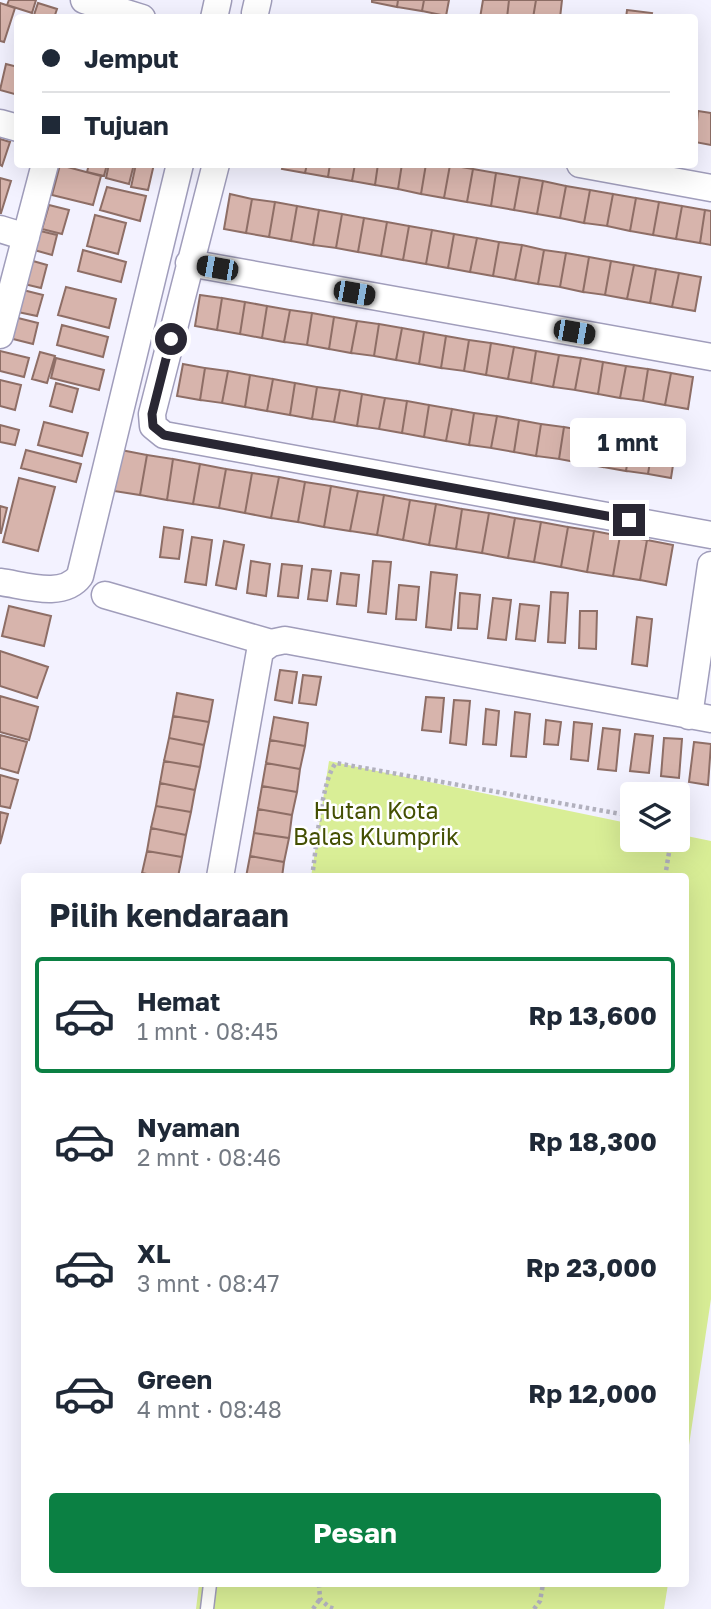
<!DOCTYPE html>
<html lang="id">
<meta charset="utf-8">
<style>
body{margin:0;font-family:"Golos Text",sans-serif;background:#f6f6f7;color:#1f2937;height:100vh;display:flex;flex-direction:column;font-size:26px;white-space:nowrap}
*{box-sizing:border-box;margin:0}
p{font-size:23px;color:#747a83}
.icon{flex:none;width:38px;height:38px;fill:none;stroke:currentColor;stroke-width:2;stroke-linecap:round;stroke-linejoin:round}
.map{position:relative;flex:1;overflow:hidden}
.drawer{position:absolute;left:21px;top:873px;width:668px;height:714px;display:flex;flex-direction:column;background:#fff;border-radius:7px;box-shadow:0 7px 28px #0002}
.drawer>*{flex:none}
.banner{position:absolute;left:14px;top:14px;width:684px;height:154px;border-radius:7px;box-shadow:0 7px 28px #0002;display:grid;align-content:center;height:154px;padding:0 28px;background:#fff}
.tools{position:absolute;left:620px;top:782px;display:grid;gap:14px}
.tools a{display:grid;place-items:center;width:70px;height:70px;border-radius:7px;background:#fff;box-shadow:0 7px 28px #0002;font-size:35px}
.end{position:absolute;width:32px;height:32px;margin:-16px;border:9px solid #292733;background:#fff;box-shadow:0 0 0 4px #fff}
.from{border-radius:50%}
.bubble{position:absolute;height:49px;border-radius:7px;background:#fff;box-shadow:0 7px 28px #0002;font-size:23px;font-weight:700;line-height:49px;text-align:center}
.car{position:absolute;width:21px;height:42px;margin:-21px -10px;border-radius:9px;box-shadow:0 0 5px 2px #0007;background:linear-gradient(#222 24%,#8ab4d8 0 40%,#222 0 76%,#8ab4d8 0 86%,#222 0)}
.banner b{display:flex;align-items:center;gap:24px;height:66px;font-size:26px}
.banner b+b{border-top:2px solid #e0e1e3}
.banner i{width:18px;height:18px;background:#1f2937}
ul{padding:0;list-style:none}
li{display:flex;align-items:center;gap:21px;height:116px;margin:0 14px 10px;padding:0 14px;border:4px solid transparent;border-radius:7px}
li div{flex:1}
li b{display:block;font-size:26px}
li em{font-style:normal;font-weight:700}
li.current{border-color:#0b8043}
li>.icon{width:63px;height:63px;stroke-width:1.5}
h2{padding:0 28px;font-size:32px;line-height:84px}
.primary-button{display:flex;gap:14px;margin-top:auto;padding:14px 28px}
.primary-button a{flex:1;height:80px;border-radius:7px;background:#0b8043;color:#fff;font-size:28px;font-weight:700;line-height:80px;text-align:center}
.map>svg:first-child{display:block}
.green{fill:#d9ee96}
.building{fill:#d7b4ac;stroke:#8e6e66;stroke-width:2}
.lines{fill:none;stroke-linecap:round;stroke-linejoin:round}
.lane-casing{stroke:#a09dbb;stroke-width:15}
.street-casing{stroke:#a09dbb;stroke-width:29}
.path{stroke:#b2b1be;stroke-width:4.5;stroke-dasharray:3.5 3.5;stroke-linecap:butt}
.lane{stroke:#fff;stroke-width:12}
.street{stroke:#fff;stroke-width:26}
.route{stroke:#292733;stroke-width:9}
.labels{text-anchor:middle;stroke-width:5;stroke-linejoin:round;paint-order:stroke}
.park-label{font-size:23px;fill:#434f01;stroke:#fff}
</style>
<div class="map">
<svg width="711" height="1609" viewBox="0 0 711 1609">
<rect width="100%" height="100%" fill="#f3f2ff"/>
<!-- green -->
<path class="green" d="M329,761L632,824V840H677V834L711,841V1299L686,1465V877H311Z
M199,1584H668L664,1609H196Z"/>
<!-- building -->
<path class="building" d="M9,0H36L32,13L7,5Z
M372,0H398L397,7L372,2Z
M398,0H424L422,11L397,7Z
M424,0H449L446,16L422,11Z
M483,0H509L507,18H480Z
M509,0H536L533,18H507Z
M536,0H562L560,18H533Z
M0,3L15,8L4,42L0,41Z
M38,3L57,9L54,18H33Z
M627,10L652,13L651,18H626Z
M6,64L18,67V95L0,90Z
M698,111L711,113V145L695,142Z
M0,139L10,142L2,166L0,165Z
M89,164H107L104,176L87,172Z
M109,164H134L129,184L106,178Z
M136,164H154L148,190L131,187Z
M283,164H307L305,173L282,169Z
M307,164H330L328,177L305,173Z
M330,164H355L352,181L328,177Z
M355,164H378L375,185L352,181Z
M378,164H402L398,189L375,185Z
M402,164H426L421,194L398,189Z
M426,164L450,165L444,198L421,194Z
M60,165L101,176L93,205L52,195Z
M450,165L473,169L467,202L444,198Z
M473,169L496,173L491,206L467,202Z
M496,173L520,177L514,210L491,206Z
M520,177L543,181L537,214L514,210Z
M0,178L11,181L1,213H0Z
M543,181L566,186L560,218L537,214Z
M566,186L590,190L584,223L560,218Z
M107,187L146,196L140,221L100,210Z
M590,190L613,194L607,226L584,223Z
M230,194L252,199L246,233L224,229Z
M613,194L636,198L630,231L607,226Z
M636,198L659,202L653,235L630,231Z
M252,199L275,202L269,237L246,233Z
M275,202L297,206L291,241L269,237Z
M659,202L682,206L676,239L653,235Z
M49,205L69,210L62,234L42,229Z
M297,206L319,210L313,245L291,241Z
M682,206L705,210L700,243L676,239Z
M319,210L342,214L336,248L313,245Z
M705,210L711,211V245L700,243Z
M342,214L364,218L358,252L336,248Z
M95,215L126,223L118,254L87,246Z
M364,218L387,222L381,256L358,252Z
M387,222L409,226L403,260L381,256Z
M409,226L432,230L426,264L403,260Z
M32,229L57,235L52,255L27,248Z
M432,230L454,234L448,268L426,264Z
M454,234L477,238L470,272L448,268Z
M477,238L499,242L493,276L470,272Z
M499,242L522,245L515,280L493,276Z
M522,245L544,250L538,284L515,280Z
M83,250L126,262L121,282L78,271Z
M544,250L566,253L560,287L538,284Z
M566,253L589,257L583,292L560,287Z
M589,257L611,261L605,295L583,292Z
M26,259L47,265L41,288L20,283Z
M611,261L634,265L627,299L605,295Z
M634,265L656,269L650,303L627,299Z
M656,269L679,273L672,307L650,303Z
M679,273L701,277L695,311L672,307Z
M66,287L116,299L109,328L58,315Z
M19,289L43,295L37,316L13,311Z
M200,295L222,298L217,330L195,326Z
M222,298L245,302L240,334L217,330Z
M245,302L267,306L262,338L240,334Z
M267,306L290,310L284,342L262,338Z
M290,310L312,313L307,345L284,342Z
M312,313L334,317L329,349L307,345Z
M10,316L38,323L33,344L5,337Z
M334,317L357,321L351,353L329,349Z
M357,321L379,324L374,356L351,353Z
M379,324L402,328L396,360L374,356Z
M62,325L108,337L103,357L57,345Z
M402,328L424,332L419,364L396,360Z
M424,332L446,336L441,368L419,364Z
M446,336L469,340L464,371L441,368Z
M469,340L491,343L486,375L464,371Z
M491,343L514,347L508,379L486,375Z
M514,347L536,351L531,383L508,379Z
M0,351L29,358L24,377L0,371Z
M536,351L559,355L553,387L531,383Z
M40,352L55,356L47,383L32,379Z
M559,355L581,358L575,390L553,387Z
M56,358L104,370L99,390L51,378Z
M581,358L603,362L598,394L575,390Z
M603,362L626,366L620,398L598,394Z
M183,364L205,368L200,400L177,396Z
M626,366L648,369L643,401L620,398Z
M205,368L228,371L222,403L200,400Z
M648,369L671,373L665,405L643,401Z
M228,371L250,375L245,407L222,403Z
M671,373L693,377L688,409L665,405Z
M250,375L273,379L267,411L245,407Z
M273,379L295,383L290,415L267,411Z
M0,380L21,385L15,410L0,406Z
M56,383L78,389L72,412L50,406Z
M295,383L317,387L312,419L290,415Z
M317,387L340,390L334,422L312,419Z
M340,390L362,394L357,426L334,422Z
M362,394L385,398L379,429L357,426Z
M385,398L407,401L402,433L379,429Z
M407,401L429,405L424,437L402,433Z
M429,405L452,409L446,441L424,437Z
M452,409L474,413L469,445L446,441Z
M474,413L497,416L491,448L469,445Z
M497,416L519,420L514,452L491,448Z
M519,420L541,424L536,456L514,452Z
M44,422L88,433L82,456L38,445Z
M541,424L564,427L559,459L536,456Z
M0,425L19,430L15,445L0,442Z
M564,427L586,431L581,463L559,459Z
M586,431L609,435L603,467L581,463Z
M609,435L631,439L626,471L603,467Z
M631,439L653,443L648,474L626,471Z
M653,443L676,446L671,478L648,474Z
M26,450L81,464L76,482L21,468Z
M121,450L147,455L140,495L114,491Z
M147,455L173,459L167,500L140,495Z
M173,459L200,464L193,504L167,500Z
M200,464L226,469L219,508L193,504Z
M226,469L252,473L245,513L219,508Z
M252,473L279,477L271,518L245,513Z
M279,477L305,482L298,522L271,518Z
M19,478L55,487L38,551L3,542Z
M305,482L331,486L324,527L298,522Z
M331,486L358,491L350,531L324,527Z
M358,491L384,495L377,535L350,531Z
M384,495L410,500L403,540L377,535Z
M410,500L436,504L429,545L403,540Z
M436,504L462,509L456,549L429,545Z
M0,506L7,508L1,533H0Z
M462,509L489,513L482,553L456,549Z
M489,513L515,518L508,558L482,553Z
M515,518L541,522L534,562L508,558Z
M541,522L568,527L561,567L534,562Z
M164,527L183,530L179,559L160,557Z
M568,527L594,531L587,572L561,567Z
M594,531L620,536L613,576L587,572Z
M620,536L647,540L640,580L613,576Z
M192,537L212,540L206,585L185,582Z
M647,540L673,545L666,585L640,580Z
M224,541L244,545L236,589L216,585Z
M251,561L270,564L266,596L247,593Z
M373,561L391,562L386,614L368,612Z
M282,564L302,566L298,598L278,596Z
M312,569L331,571L327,601L308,599Z
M431,572L457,575L451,630L426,627Z
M341,573L359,575L356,606L337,604Z
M399,585L419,587L416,620L396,619Z
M551,592L568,593L565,643L548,642Z
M460,593L480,595L477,629L458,628Z
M493,598L511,600L506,640L488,638Z
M520,604L539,606L535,641L516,639Z
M9,606L51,616L44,646L2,636Z
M580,611H597L596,649L579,648Z
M637,617L652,619L647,666L632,664Z
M0,651L48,667L37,698L0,686Z
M280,670L297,672L292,703L275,700Z
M303,675L321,677L316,705L299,703Z
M177,693L213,700L209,722L173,716Z
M0,696L38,707L29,740L0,732Z
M426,697L444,698L441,732L422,730Z
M454,700L470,701L466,745L450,743Z
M486,709L499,711L496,745L483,744Z
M515,712L530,714L526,757L511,756Z
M173,716L209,722L204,745L169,738Z
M274,717L308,723L305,746L270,740Z
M546,720L561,722L558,745L544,744Z
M574,722L592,724L588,761L571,759Z
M603,728L620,730L616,771L598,769Z
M635,734L653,736L649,773L630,771Z
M0,735L27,742L18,773L0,768Z
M169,738L204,745L200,767L164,761Z
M664,738L682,739L679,778L661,776Z
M270,740L305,746L300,769L266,763Z
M694,742L711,744L708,785L689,782Z
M164,761L200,767L195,790L160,783Z
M266,763L300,769L297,792L262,786Z
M0,775L18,780L10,808L0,806Z
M160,783L195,790L191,812L156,806Z
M262,786L297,792L292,815L258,809Z
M156,806L191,812L186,835L151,828Z
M258,809L292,815L289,838L254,833Z
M0,812L8,814L0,844Z
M151,828L186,835L182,857L147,851Z
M254,833L289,838L284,862L250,856Z
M147,851L182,857L178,877H161L142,873Z
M250,856L284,862L282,877H246Z"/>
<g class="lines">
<defs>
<path id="lane" d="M207,1609L210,1584"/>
<path id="street" d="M84,0L142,18
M255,13L258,0
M214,18L218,0
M0,123L18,128
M216,164L152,414L153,426L164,435L711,535
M580,164L711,188
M0,229L26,237
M189,263L711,357
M0,335L45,164
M0,582C24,585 63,599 80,576L180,164
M105,595L271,643
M689,716L711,565
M220,877L260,651L271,643L285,640L711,719"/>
</defs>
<!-- lane casing -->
<use href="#lane" class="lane-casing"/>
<!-- street casing -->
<use href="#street" class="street-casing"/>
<!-- path -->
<path class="path" d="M312,877C316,852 321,780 336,763L632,816
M665,877L671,840
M319,1584L320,1599L329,1607L335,1609
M313,1609L320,1599
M534,1609L540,1601L543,1584"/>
<!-- lane -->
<use href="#lane" class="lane"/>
<!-- street -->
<use href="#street" class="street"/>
</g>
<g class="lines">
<!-- route -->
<path class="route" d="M171,339L152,414L153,426L164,435L629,520"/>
</g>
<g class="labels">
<!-- park labels -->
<g class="park-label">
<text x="376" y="819">Hutan Kota<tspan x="376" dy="26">Balas Klumprik</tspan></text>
</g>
</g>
</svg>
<div class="tools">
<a><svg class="icon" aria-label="layers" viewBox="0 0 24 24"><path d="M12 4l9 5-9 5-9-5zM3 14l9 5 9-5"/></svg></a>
</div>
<i class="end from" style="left:171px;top:339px"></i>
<i class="end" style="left:629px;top:520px"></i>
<div class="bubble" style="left:570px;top:418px;width:116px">1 mnt</div>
<i class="car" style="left:217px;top:268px;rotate:280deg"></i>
<i class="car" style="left:354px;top:293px;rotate:100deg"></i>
<i class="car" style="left:574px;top:332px;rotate:100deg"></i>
<div class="banner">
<b><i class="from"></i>Jemput</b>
<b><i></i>Tujuan</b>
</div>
<section class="drawer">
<h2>Pilih kendaraan</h2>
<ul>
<li class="current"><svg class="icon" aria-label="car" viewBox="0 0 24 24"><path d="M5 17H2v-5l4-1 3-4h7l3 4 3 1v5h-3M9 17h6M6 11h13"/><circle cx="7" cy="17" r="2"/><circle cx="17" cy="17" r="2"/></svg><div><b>Hemat</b><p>1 mnt · 08:45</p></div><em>Rp 13,600</em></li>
<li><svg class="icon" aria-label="car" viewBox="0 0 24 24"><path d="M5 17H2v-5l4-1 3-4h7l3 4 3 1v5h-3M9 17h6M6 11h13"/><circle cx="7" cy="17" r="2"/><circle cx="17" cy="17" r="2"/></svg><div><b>Nyaman</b><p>2 mnt · 08:46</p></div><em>Rp 18,300</em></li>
<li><svg class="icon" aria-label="car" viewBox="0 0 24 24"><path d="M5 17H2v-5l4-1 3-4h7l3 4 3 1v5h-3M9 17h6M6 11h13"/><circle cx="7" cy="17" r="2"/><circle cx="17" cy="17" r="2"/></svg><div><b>XL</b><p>3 mnt · 08:47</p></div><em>Rp 23,000</em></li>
<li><svg class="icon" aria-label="car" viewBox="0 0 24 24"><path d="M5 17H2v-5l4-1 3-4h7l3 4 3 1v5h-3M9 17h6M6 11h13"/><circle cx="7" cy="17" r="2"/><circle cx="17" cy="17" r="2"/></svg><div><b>Green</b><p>4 mnt · 08:48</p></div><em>Rp 12,000</em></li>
</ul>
<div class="primary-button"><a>Pesan</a></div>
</section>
</div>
